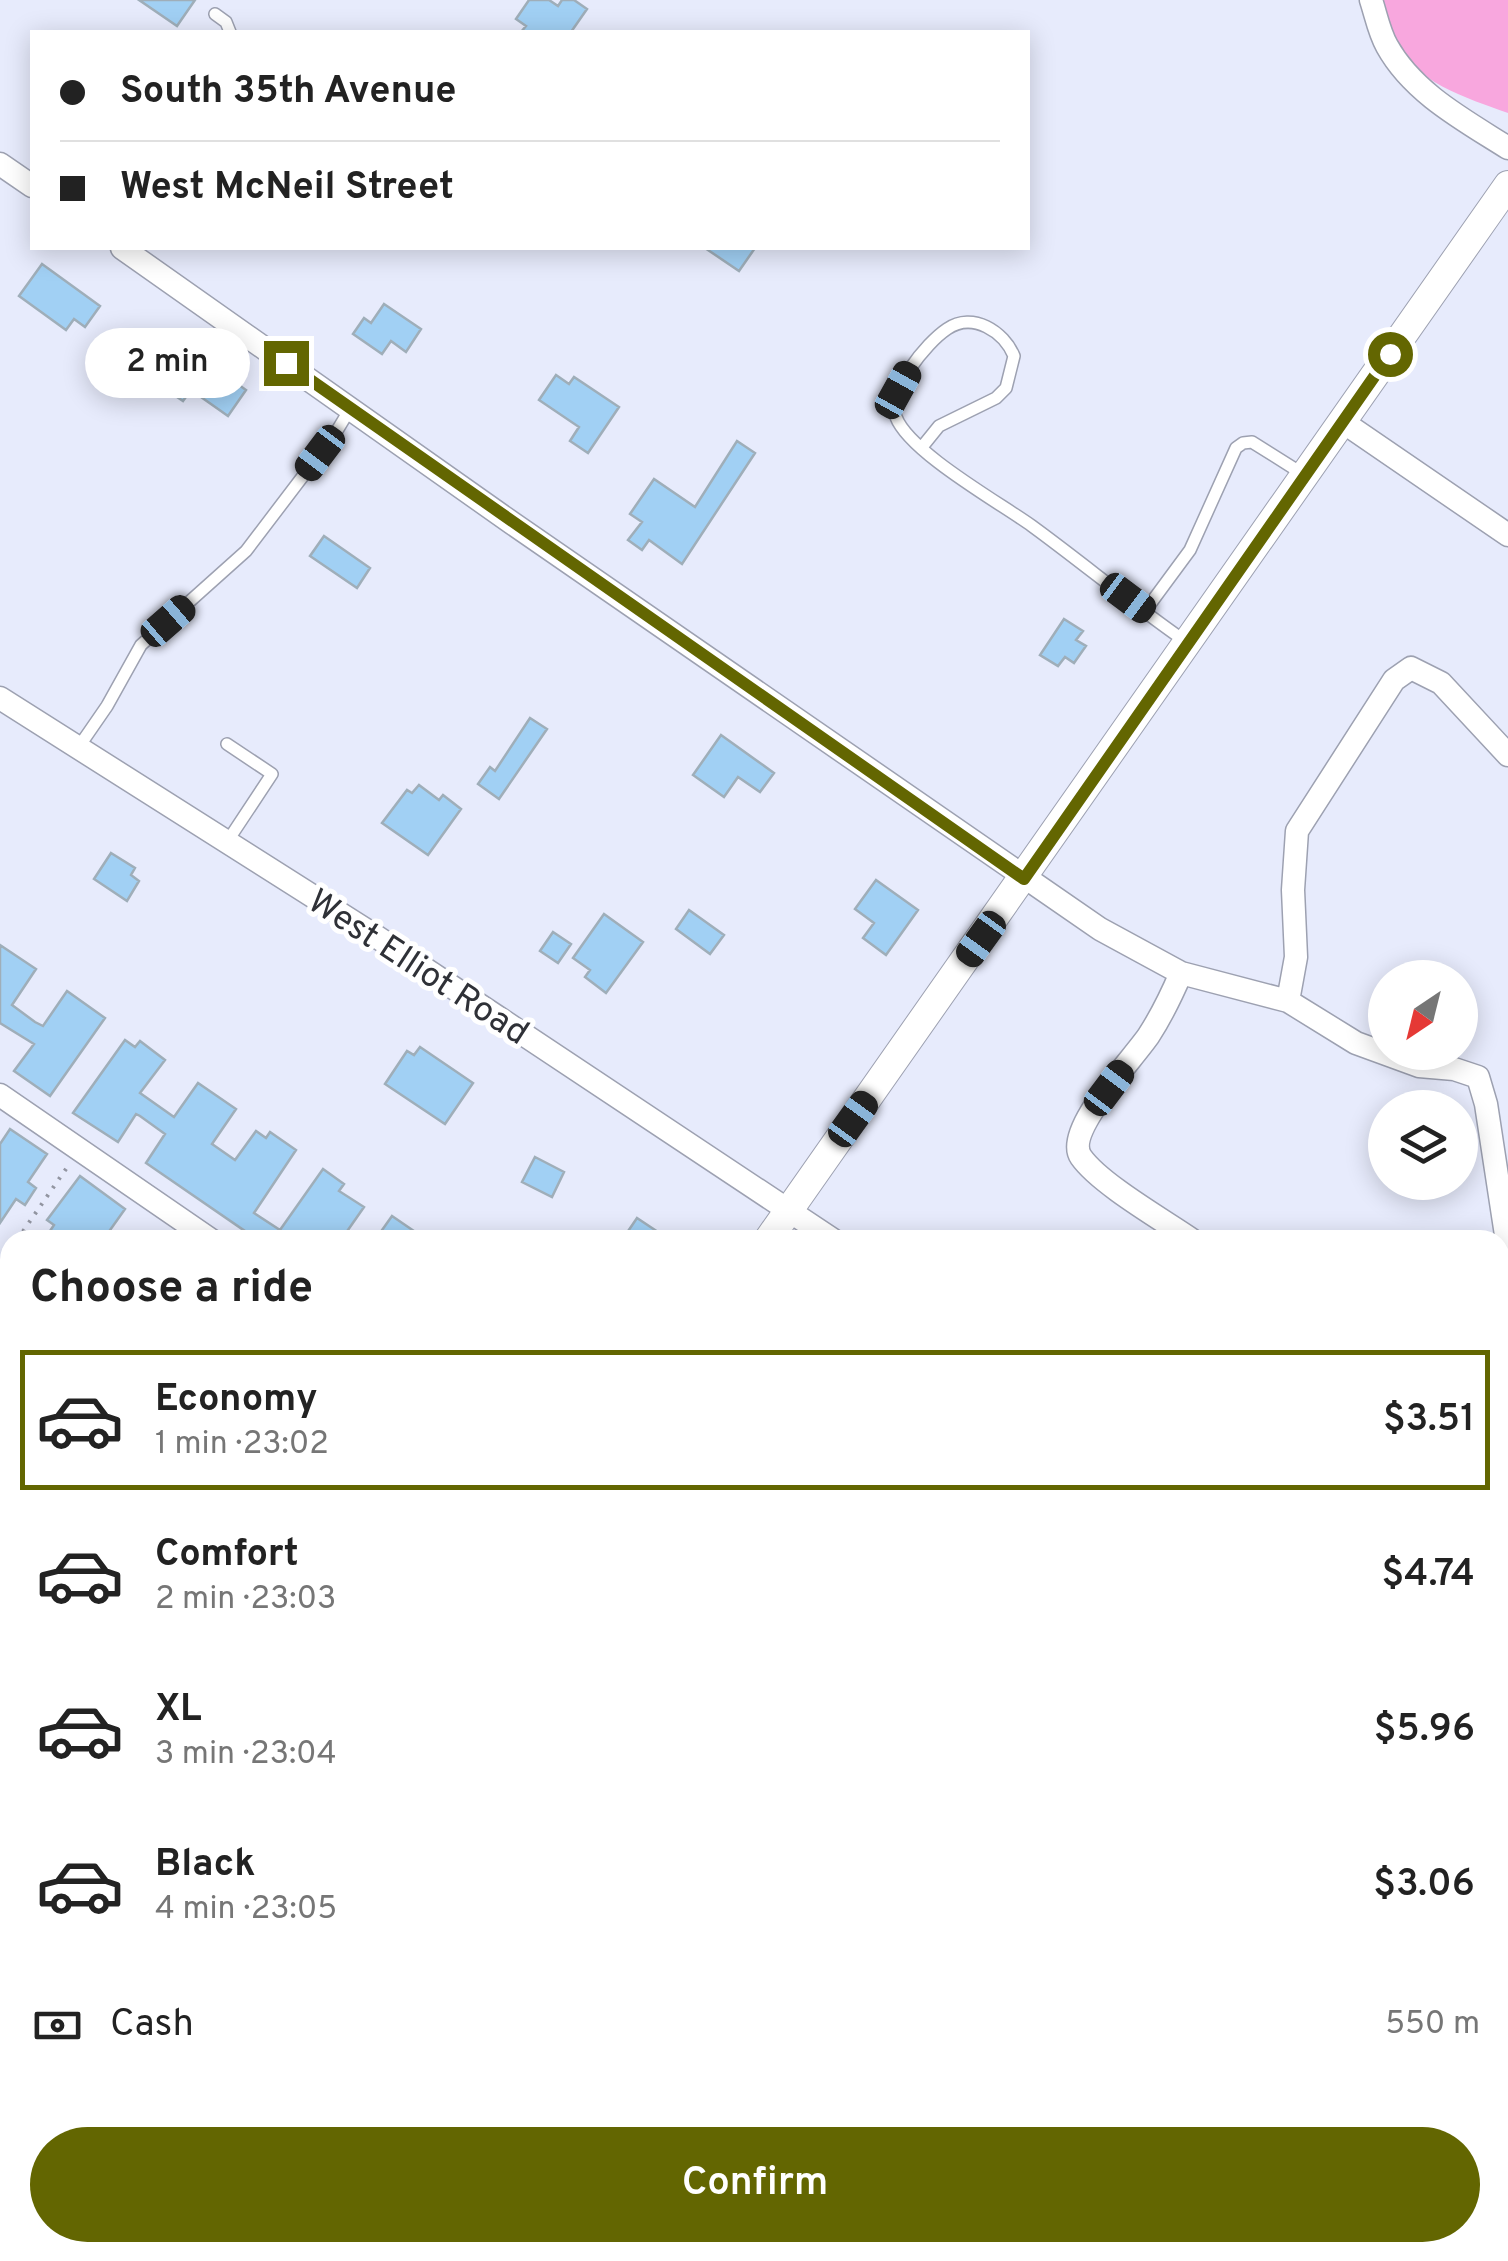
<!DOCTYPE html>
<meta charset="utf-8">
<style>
body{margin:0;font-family:Overpass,sans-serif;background:#f2f2f2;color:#222;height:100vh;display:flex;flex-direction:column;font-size:38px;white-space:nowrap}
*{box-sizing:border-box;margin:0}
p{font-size:32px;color:#767676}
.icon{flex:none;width:55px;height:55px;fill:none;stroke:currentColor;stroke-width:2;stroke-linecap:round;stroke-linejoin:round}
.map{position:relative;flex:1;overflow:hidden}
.details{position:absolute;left:0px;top:1230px;width:1510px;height:1032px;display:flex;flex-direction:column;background:#fff;border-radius:30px 30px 0 0;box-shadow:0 5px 25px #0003}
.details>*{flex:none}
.top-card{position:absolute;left:30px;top:30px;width:1000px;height:220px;border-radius:0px;box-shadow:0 5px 25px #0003;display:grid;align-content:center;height:220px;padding:0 30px;background:#fff}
.needle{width:65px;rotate:215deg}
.tools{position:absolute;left:1368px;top:960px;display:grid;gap:20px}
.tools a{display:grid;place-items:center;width:110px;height:110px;border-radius:50%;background:#fff;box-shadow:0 5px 25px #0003;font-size:50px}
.end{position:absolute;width:45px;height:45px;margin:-22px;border:12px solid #636601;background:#fff;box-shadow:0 0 0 5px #fff}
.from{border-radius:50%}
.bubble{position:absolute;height:70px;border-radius:35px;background:#fff;box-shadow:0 5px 25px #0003;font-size:32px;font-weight:600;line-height:70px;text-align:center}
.car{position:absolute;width:30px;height:60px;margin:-30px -15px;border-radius:12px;box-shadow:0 0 8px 2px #0007;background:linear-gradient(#222 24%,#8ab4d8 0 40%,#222 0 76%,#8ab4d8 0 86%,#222 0)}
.top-card b{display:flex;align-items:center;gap:35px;height:95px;font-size:38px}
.top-card b+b{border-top:2px solid #e0e0e0}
.top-card i{width:25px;height:25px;background:#222}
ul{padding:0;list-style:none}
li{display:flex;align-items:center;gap:30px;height:140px;margin:0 20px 15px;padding:0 10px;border:5px solid transparent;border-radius:0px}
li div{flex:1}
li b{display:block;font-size:38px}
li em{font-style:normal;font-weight:600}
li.on{border-color:#636601}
li>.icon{width:90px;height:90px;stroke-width:1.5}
h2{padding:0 30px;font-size:45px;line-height:120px}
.pay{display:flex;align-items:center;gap:25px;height:110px;padding:0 30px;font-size:38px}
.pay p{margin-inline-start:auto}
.cta{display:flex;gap:20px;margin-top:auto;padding:20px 30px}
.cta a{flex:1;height:115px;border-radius:60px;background:#636601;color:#fff;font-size:40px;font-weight:600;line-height:115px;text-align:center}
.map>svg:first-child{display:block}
.green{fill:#f8a7de}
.building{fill:#a1d0f4;stroke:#9faeb9;stroke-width:2.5}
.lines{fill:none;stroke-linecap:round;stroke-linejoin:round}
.service-casing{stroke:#9da1b1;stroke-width:14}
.minor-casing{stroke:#9da1b1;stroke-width:25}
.tertiary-casing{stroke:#9da1b1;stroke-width:30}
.secondary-casing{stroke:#9da1b1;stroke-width:32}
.path{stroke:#9295a1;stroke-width:4;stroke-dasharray:2.5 8;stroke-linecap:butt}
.service{stroke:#fff;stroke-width:11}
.minor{stroke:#fff;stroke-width:22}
.tertiary{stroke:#fff;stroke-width:28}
.secondary{stroke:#e7ddf2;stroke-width:30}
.route{stroke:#636601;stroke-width:12}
.labels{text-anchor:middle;stroke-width:10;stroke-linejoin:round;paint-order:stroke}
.street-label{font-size:35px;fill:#2f3137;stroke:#fff}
</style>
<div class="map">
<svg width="1508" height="2261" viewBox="0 0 1508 2261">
<rect width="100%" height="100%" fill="#e7ebfc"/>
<!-- green -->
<path class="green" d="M1382,0H1508V113C1467,98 1412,82 1394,38C1389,26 1386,12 1382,0Z"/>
<!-- building -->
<path class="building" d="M139,0H195L177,26Z
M529,0H549L558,6L562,0H574L587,9L571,32H521L526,26L516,19Z
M705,248H755L739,271Z
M42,264L100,306L85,327L74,319L66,330L19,296Z
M384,304L421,329L406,352L391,341L382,354L353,334L364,318L371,323Z
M182,344L246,390L228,416L191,390L183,401L155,382Z
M556,375L569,384L574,377L619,407L588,453L570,441L579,427L539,400Z
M737,441L755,453L682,564L649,540L642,550L628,540L642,522L630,514L654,479L695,507Z
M324,536L370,568L357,588L310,556Z
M1064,619L1083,631L1076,640L1086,646L1074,663L1065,657L1058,666L1040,655Z
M530,718L547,729L499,799L478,784L490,767L495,771Z
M721,735L774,773L760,792L738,777L724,797L693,775Z
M419,785L439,800L443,795L461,809L428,855L382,823L407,790L412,793Z
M111,853L135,868L131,875L139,881L127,901L94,879Z
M876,880L918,910L886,955L863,938L874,923L855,909Z
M689,910L724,935L710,954L676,929Z
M604,914L643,942L606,993L585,977L590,970L573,958Z
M553,932L571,944L558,963L540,951Z
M0,945L36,969L12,1005L35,1022L43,1026L67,991L105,1018L50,1096L14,1071L34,1044L0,1023Z
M125,1040L135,1047L140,1041L165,1060L140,1093L174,1117L198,1083L236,1109L212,1144L235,1160L256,1131L266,1138L270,1132L296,1150L254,1213L280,1230L323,1169L344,1184L339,1191L364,1207L341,1240H258L146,1163L165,1134L140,1116L136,1114L118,1142L73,1113Z
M420,1047L473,1083L445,1124L385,1084L407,1051L414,1055Z
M10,1129L47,1154L28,1182L36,1188L25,1205L16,1199L0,1223V1144Z
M535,1157L564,1172L552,1197L522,1182Z
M80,1176L125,1209L103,1240H44L54,1225L47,1220Z
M392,1216L427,1240H375Z
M637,1218L670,1240H622Z"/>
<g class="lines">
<defs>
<path id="service" d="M215,14L226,22L230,32
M922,447L939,426L996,398L1006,388L1014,356C1004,332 973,311 947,329C926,343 886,392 896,417C909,452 1000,503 1032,526C1084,564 1133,605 1185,641
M1145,611L1190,550L1236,448L1243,443L1252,442L1306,476
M78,748L107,706L141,645L246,551L335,434L350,409
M227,842L272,774L227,744
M1500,1989L1508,1993
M1041,2261L1052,2252"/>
<path id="minor" d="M1371,0C1376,15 1379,32 1387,46C1413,93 1464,120 1508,148
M0,164L32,186
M122,248L512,523L1100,929L1181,973L1288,1001L1356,1043L1419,1066L1454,1069L1478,1077L1486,1104L1508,1248
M1343,422L1508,535
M0,698L377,937L833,1240
M1181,973C1172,994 1162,1015 1149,1035C1134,1058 1063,1131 1081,1157C1100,1184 1163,1220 1192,1240
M1288,1001L1296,957L1293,890L1297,831L1394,680L1411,668L1441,683L1508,755
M0,1095L211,1240
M1500,1303L1508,1301
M1500,1464L1508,1469
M0,1721L10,1728
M1500,1724L1508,1729
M0,1976L10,1983
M1500,2024L1508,2052
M368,2252L380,2261
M613,2261L619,2252
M1211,2261L1218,2252"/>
<path id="tertiary" d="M768,1240L1508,185"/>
<path id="secondary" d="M0,2184L10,2191
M99,2252L111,2261
M53,2261L59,2252"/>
</defs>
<!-- service casing -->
<use href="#service" class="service-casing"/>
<!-- minor casing -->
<use href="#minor" class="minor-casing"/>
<!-- tertiary casing -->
<use href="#tertiary" class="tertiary-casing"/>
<!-- secondary casing -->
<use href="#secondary" class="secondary-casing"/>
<!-- path -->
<path class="path" d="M17,1240L68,1166
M0,1265L10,1250"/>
<!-- service -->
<use href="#service" class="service"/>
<!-- minor -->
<use href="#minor" class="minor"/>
<!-- tertiary -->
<use href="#tertiary" class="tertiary"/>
<!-- secondary -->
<use href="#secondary" class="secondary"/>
</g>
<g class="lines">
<!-- route -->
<path class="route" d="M286,363L1024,879L1390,354"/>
</g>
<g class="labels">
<!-- street labels -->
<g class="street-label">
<text transform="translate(419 966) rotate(33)" y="12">West Elliot Road</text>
</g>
</g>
</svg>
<div class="tools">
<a><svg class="needle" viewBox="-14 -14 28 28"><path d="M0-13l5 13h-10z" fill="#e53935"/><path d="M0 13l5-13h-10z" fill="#767676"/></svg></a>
<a><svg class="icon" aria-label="layers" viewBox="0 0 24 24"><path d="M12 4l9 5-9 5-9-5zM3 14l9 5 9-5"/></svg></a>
</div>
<i class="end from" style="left:1390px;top:354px"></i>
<i class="end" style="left:286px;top:363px"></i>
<div class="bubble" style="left:85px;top:328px;width:165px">2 min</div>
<i class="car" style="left:898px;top:390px;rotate:29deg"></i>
<i class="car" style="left:320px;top:453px;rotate:217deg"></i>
<i class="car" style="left:1128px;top:598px;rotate:127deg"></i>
<i class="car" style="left:168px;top:621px;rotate:49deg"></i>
<i class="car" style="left:981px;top:939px;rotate:216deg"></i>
<i class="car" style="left:1109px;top:1088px;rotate:37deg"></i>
<i class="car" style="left:853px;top:1119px;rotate:36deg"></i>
<div class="top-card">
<b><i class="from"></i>South 35th Avenue</b>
<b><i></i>West McNeil Street</b>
</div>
<section class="details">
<h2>Choose a ride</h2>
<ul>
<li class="on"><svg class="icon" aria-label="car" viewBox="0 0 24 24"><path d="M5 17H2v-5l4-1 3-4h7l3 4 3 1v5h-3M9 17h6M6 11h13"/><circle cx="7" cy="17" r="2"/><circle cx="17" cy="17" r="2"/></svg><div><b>Economy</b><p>1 min · 23:02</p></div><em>$3.51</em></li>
<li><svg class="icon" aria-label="car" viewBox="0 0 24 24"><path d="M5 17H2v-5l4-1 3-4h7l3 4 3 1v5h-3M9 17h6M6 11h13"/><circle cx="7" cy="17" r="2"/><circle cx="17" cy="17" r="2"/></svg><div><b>Comfort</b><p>2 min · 23:03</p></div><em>$4.74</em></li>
<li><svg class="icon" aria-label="car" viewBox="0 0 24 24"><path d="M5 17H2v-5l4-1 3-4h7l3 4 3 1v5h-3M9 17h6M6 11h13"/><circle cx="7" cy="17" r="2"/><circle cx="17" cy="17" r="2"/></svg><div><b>XL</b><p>3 min · 23:04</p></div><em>$5.96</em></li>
<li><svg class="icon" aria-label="car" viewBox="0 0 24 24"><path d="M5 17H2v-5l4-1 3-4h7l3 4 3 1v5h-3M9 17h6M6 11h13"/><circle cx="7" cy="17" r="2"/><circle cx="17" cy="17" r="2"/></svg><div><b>Black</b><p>4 min · 23:05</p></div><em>$3.06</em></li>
</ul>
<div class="pay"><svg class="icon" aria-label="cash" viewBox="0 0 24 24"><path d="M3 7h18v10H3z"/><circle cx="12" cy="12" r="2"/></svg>Cash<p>550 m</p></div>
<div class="cta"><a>Confirm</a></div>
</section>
</div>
